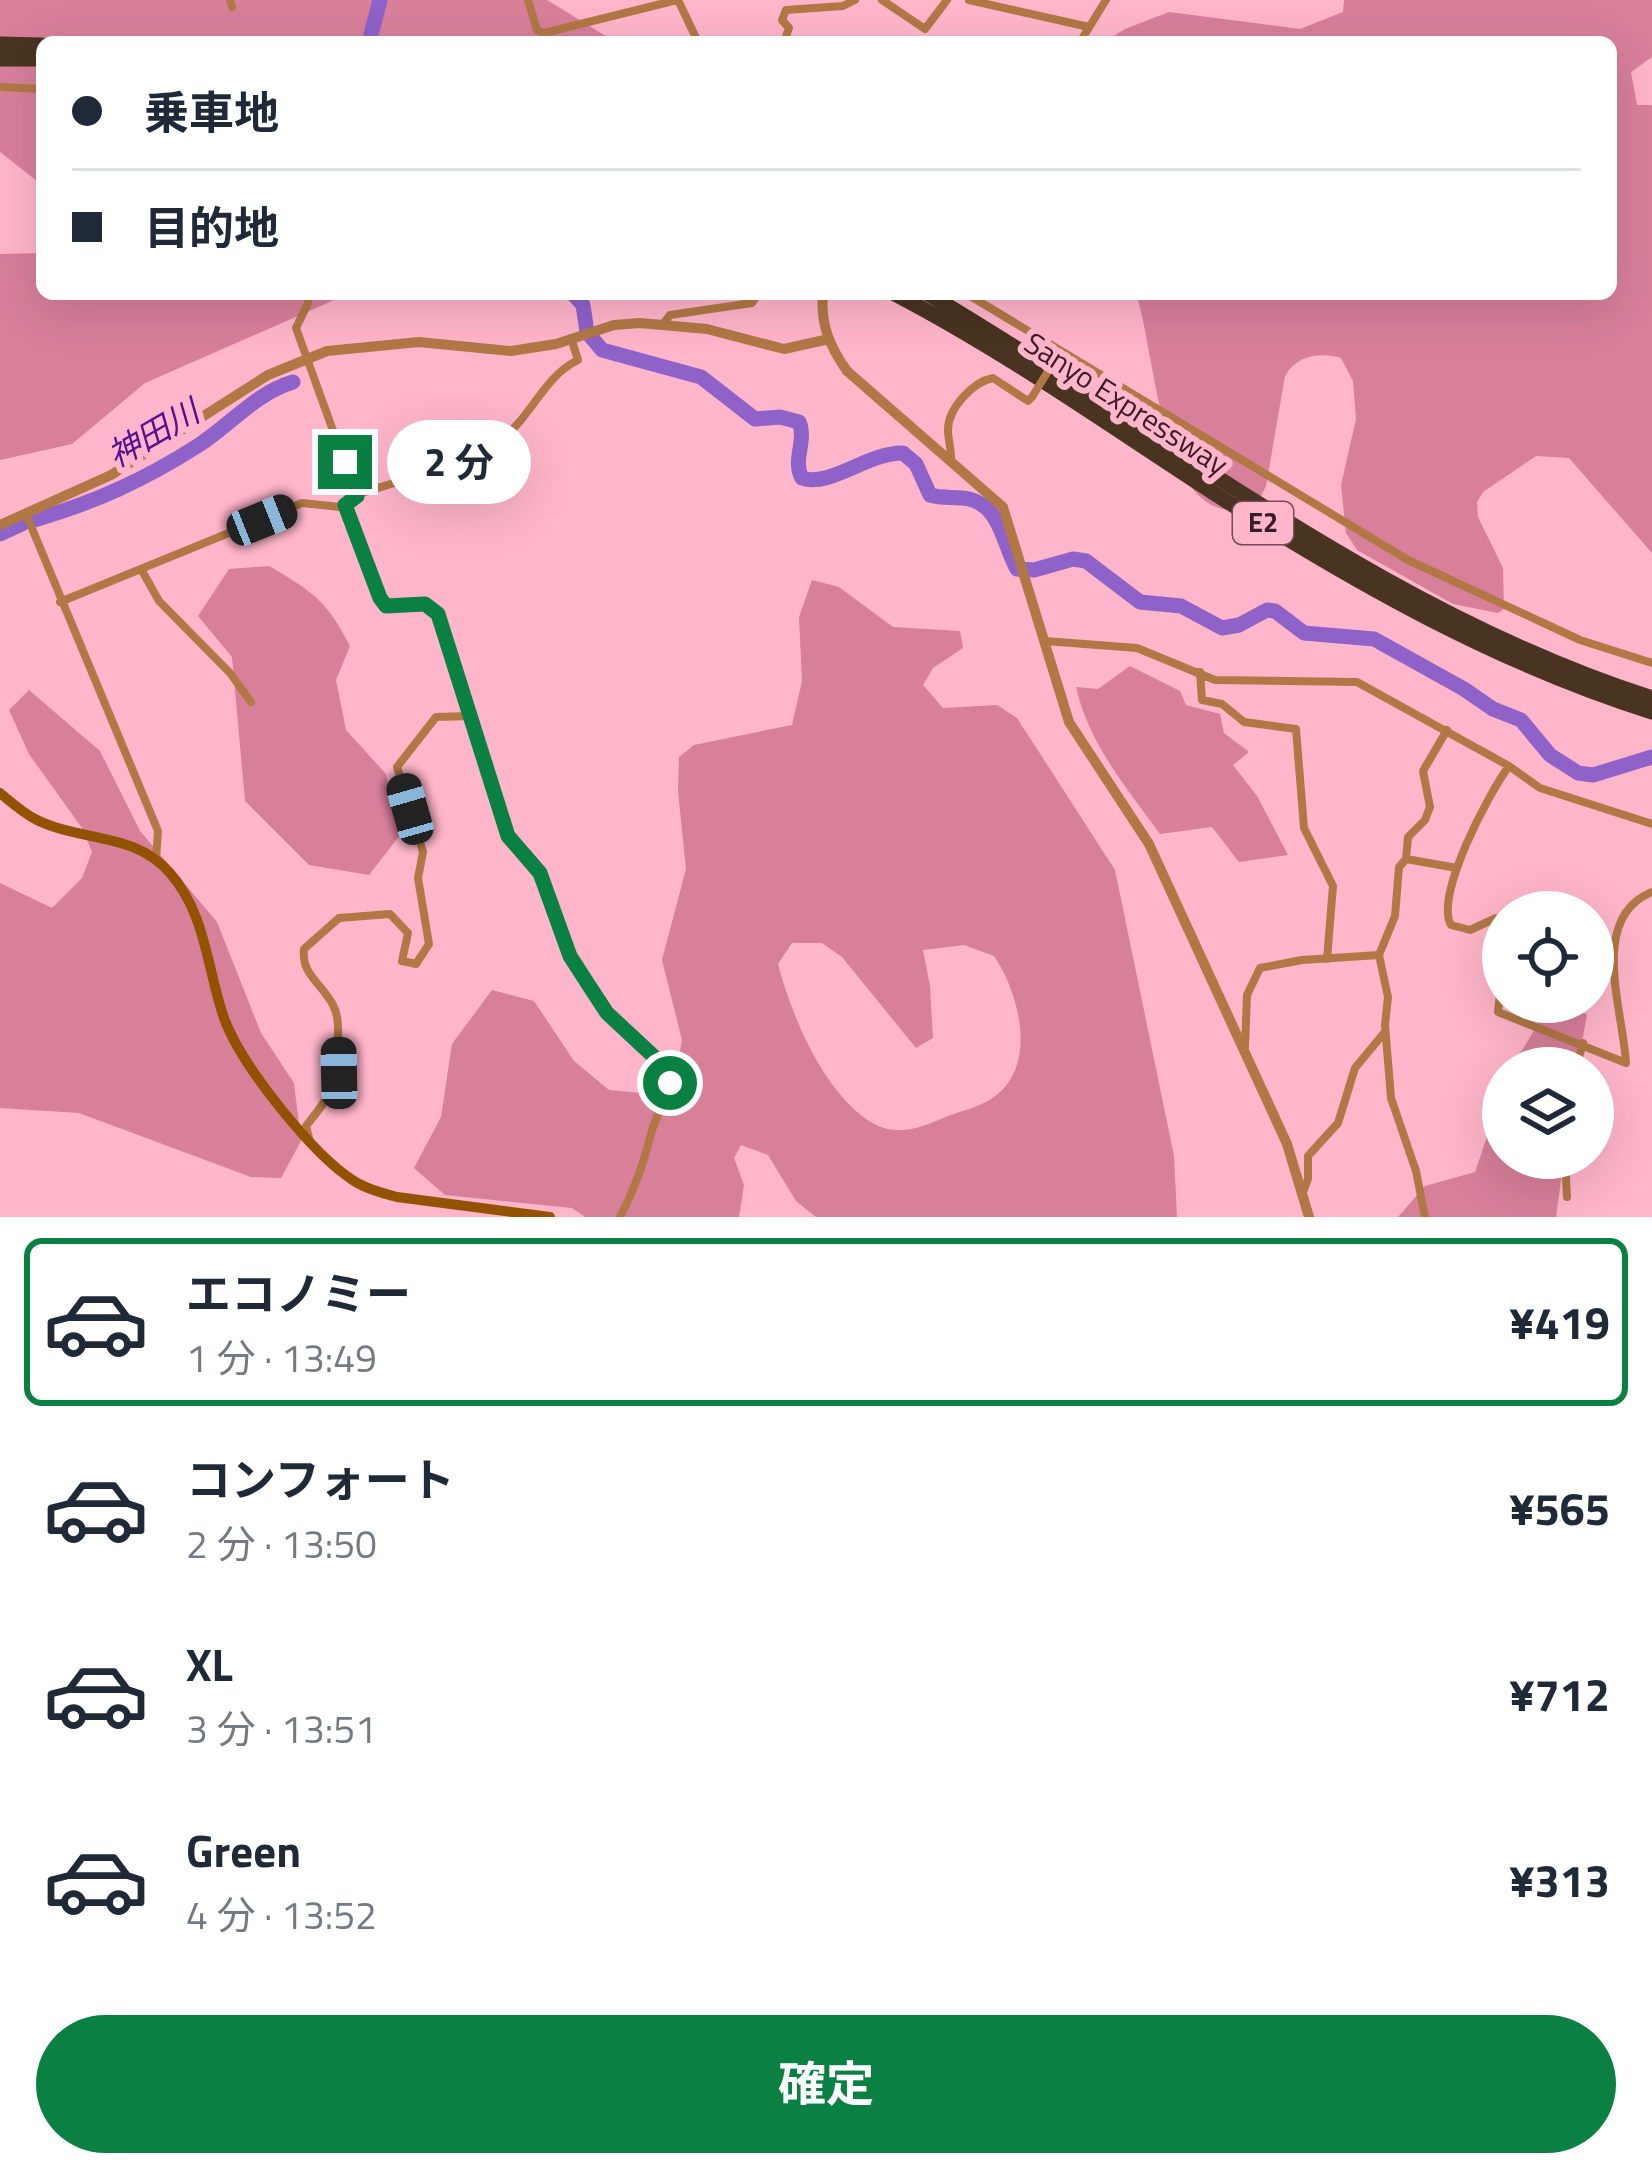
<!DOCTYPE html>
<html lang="ja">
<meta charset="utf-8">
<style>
body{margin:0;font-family:"Titillium Web","Noto Sans JP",sans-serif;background:#f2f2f3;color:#1f2937;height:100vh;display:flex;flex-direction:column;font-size:45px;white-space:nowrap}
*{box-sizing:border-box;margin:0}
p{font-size:39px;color:#747a83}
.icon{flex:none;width:66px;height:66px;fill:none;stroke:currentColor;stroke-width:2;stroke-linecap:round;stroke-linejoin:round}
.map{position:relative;height:1217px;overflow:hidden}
.panel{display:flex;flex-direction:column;background:#fff;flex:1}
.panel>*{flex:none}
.guide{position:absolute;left:36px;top:36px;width:1581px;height:264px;border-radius:18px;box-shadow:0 12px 48px #0002;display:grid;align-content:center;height:264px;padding:0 36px;background:#fff}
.tools{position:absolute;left:1482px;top:891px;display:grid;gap:24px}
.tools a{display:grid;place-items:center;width:132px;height:132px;border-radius:50%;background:#fff;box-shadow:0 12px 48px #0002;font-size:60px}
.end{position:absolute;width:54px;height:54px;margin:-27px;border:15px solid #0b8043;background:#fff;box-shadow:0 0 0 6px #fff}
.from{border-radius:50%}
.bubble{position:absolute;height:84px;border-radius:42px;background:#fff;box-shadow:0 12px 48px #0002;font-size:39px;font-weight:700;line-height:84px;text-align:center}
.car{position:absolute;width:36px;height:72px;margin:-36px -18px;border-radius:15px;box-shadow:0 0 9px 3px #0007;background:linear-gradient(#222 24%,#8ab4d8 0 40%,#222 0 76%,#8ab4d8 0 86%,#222 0)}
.guide b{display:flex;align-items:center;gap:42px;height:114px;font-size:45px}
.guide b+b{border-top:3px solid #e0e1e3}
.guide i{width:30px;height:30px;background:#1f2937}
ul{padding:21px 0 0;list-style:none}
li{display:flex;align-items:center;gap:36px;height:168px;margin:0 24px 18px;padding:0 12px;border:6px solid transparent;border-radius:18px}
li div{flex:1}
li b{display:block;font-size:45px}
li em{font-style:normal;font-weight:700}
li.current{border-color:#0b8043}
li>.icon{width:108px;height:108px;stroke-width:1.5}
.primary-button{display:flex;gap:24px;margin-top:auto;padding:24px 36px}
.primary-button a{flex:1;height:138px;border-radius:72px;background:#0b8043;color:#fff;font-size:48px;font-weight:700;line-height:138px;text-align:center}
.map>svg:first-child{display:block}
.green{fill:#d87f9a;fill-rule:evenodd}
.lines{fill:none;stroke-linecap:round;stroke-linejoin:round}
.river{stroke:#8e62c9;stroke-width:15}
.minor{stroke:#b17846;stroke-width:8}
.tertiary{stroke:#b17846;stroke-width:10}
.secondary{stroke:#935200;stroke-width:10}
.motorway{stroke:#493321;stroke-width:15}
.minor-bridge{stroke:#b17846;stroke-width:8}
.route{stroke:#0b8043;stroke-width:15}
.labels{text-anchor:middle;stroke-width:12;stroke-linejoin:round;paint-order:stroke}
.shield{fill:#ffb5ca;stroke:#744b56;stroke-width:3}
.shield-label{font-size:27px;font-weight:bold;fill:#391d25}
.street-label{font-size:30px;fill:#391d25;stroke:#ffb5ca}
.water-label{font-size:33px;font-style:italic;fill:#551091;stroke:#ffb5ca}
</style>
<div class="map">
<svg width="1652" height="1217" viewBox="0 0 1652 1217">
<rect width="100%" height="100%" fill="#ffb5ca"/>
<!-- green -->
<path class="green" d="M0,0H547L604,35L624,42H42V185L0,152Z
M1344,0H1652V57L1631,72L1637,105H1652V553L1569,458L1536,456L1483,492L1477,502L1478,517L1503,568L1504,609L1498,613L1453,604L1357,550L1346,533L1341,485L1356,419L1353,381L1341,358C1319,352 1297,355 1285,376L1266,486L1256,506C1159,541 1157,353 1136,294H1611V42H1104L1125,29L1169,12L1300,29L1343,12Z
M42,253V294H348L145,383L72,444L0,460V254Z
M269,566C312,591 327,601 350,646L336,680L346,730L386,774L400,835L369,875L309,865L245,801L232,657L198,616L229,569Z
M812,580L839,587L893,627L960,631L963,648L933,668L923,685L943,708L997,705L1017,718L1115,870L1174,1156L1177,1217H816L796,1201L768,1155L741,1145L734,1158L744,1185L739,1217H585L572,1208L445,1195L414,1168L441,1117L452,1044L492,990L534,1001L574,1061L609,1090L665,1095L673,1090L682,1040L662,960L686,869L678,791L679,757L694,745L792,725L802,681L799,617ZM792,943H822L842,957L916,1048L933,1038L930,986L923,950L964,945L994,956C1020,994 1039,1069 991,1099C979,1107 962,1111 948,1116C918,1129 892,1140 862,1116C820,1083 791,1014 778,964Z
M1130,666L1180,691L1186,705L1220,714L1224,733L1249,752L1233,765L1257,796L1288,855L1239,862L1212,827L1160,834C1126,787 1089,744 1076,687L1098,689Z
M29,690L100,751L140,831L217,922L261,1033L294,1083L301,1141L281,1178L251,1177L79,1113L0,1108V883L52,908L82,878L92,852L82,828L29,754L9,710Z
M1559,1002H1569L1587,1015L1577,1068H1511L1540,1021Z
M1503,1090V1158H1564L1556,1217H1398L1425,1186L1475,1172Z"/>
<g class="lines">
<!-- river -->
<path class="river" d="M369,42L380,0
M573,294L583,305L587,332L602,350L701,377L755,419L780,417L799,422C807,441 792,460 802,478C829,488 869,452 903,453L916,464L930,495C943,499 956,496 969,499C1001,506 1003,545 1017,569L1034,570L1073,559L1086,561L1140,602L1181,606L1222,628L1239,625L1267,610L1275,611L1304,633L1374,639L1464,689L1493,709L1521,720L1550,755L1578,773L1593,775L1652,757
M34,520C96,502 144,480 199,445C231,424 256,393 293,382
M0,534L22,524"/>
<!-- minor -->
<path class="minor" d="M230,0L232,7
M528,0L537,30L544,33L677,0
M678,0L698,42
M882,0L925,29L947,0
M969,0L1089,27
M784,42L789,28L782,20L786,10L843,6L855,0
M1080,42L1106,0
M0,87L42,89
M308,294V303L296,328L357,497
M967,294L1408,560L1580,640L1652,663
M663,324L670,315L752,303L758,294
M951,461C952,450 948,441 948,430C948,408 973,382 993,378L1028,401L1032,397
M345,505L386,606L426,604L438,613L508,836L540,873L570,956L607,1013L667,1069C672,1094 657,1111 651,1134C643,1164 635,1189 620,1217
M26,514L158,831L156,859
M141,569L159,601L230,673L251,702
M60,602L302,503L340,507L362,493C406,478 463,467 501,439C532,417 543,377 578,360L571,338
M1045,641L1137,648L1215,680L1357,682L1509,766L1540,788L1652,824
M1200,672L1202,700L1222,704L1244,722L1296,729L1304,828L1333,886L1327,959
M1406,859L1457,868
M1503,923L1496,918L1470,930L1451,925C1434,896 1489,793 1509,766
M1503,964L1498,1012L1626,1063C1623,1009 1588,918 1652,892
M1245,1047L1247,995L1260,968L1302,960L1379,955
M1576,1068L1583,1043
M309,1138L306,1126C332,1094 339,1083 338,1042C338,1029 339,1016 333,1005C322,983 301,975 304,949L339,918L390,914L408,933L402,961L416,964L429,944L418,878L423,852L397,767L436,717L471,716
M1565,1158L1567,1197
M1303,1192L1308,1179V1156L1338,1123L1355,1068L1384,1033
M1425,1217L1416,1171L1391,1098L1385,1025L1388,997L1379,955L1395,916L1399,867L1406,859L1408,837L1425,820L1430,807L1423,771L1447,730"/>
<!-- tertiary -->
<path class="tertiary" d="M823,294C820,324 830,347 847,371L1003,507L1069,722L1149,844L1287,1144L1309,1217
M0,525L111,475L268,375L327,351L419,342L511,351L556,344L614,325L640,323L707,329L784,349L829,339"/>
<!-- secondary -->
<path class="secondary" d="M0,793C12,803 23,813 37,820C82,842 135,832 170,873C206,914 207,969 224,1018C241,1065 312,1154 354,1181C367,1189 382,1193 397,1197L550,1217"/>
<!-- motorway -->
<path class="motorway" d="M0,44L42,45
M0,59H42
M895,294C1008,353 1113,428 1220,497C1357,584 1497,663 1652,712
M928,294C1166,434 1386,613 1652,698"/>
<!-- minor-bridge -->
<path class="minor-bridge" d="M1032,397L1060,352"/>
</g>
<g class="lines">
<!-- route -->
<path class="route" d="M345,462L357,496L345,505L380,598L386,606L425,604L438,614L508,836L540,873L570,956L588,984L607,1013L664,1066L670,1083"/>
</g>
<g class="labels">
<!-- shield labels -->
<rect class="shield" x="1233" y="502" width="60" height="42" rx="9"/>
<g class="shield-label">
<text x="1263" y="532">E2</text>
</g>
<!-- street labels -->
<g class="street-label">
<text transform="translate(1126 404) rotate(33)" y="10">Sanyo Expressway</text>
</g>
<!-- water labels -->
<g class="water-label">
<text transform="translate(153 433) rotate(-30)" y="12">神田川</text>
</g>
</g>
</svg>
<div class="tools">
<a><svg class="icon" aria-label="locate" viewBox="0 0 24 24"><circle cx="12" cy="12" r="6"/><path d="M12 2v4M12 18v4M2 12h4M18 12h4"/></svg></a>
<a><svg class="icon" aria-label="layers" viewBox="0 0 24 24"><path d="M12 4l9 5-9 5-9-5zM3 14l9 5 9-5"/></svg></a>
</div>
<i class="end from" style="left:670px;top:1083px"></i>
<i class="end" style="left:345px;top:462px"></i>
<div class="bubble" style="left:387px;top:420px;width:144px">2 分</div>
<i class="car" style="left:262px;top:520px;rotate:68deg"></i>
<i class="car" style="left:410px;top:809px;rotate:344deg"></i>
<i class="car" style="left:339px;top:1073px;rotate:359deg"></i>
<div class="guide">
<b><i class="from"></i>乗車地</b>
<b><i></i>目的地</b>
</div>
</div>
<section class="panel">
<ul>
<li class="current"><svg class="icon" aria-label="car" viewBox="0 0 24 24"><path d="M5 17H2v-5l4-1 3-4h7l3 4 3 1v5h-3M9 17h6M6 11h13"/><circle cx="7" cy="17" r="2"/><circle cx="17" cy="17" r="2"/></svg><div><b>エコノミー</b><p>1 分 · 13:49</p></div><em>¥419</em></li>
<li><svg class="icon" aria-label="car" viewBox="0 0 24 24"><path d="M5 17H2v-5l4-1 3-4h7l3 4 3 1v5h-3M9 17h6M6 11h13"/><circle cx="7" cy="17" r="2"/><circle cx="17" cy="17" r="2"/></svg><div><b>コンフォート</b><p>2 分 · 13:50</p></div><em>¥565</em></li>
<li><svg class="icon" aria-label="car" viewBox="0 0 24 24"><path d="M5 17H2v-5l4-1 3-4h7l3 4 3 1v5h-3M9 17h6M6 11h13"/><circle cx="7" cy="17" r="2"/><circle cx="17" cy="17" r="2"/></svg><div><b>XL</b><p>3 分 · 13:51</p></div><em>¥712</em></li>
<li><svg class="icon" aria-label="car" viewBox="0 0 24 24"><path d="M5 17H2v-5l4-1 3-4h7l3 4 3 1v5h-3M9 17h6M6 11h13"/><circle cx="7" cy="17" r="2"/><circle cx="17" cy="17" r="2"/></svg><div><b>Green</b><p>4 分 · 13:52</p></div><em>¥313</em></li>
</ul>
<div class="primary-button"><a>確定</a></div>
</section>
